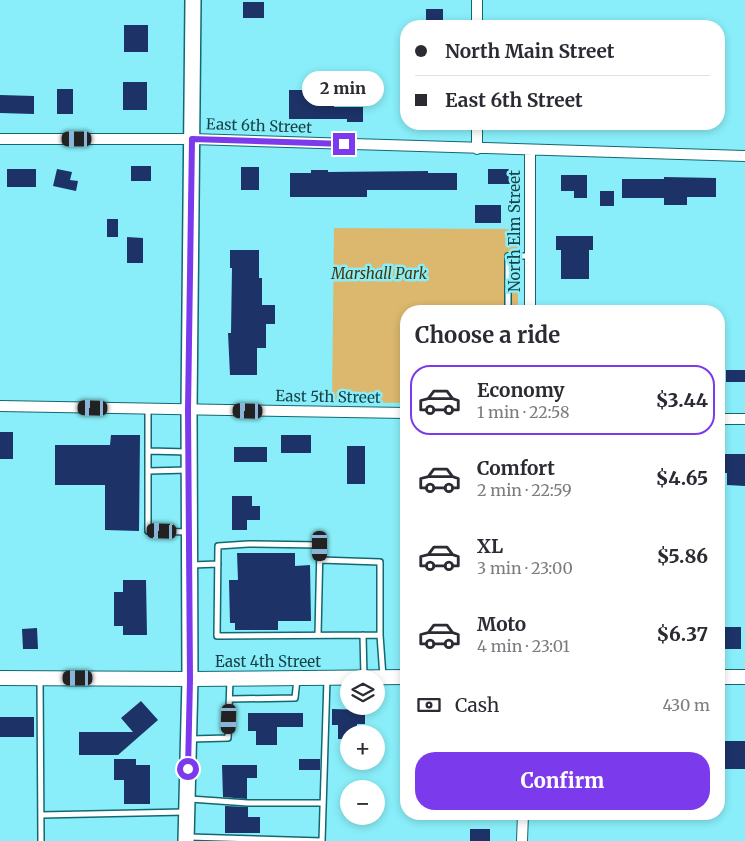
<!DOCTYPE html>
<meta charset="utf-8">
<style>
body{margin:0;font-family:Merriweather,serif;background:#f7f7f7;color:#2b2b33;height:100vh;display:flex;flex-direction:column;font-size:19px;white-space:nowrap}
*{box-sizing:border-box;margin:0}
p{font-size:16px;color:#7c7c81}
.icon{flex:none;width:28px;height:28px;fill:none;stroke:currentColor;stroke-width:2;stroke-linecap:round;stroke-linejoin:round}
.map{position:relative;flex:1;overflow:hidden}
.panel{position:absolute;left:400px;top:305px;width:325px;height:515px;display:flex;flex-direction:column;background:#fff;border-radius:20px;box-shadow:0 2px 8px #0003}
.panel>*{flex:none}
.top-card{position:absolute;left:400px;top:20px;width:325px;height:110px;border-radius:20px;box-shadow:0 2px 8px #0003;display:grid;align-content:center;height:110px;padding:0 15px;background:#fff}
.buttons{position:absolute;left:340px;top:670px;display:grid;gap:10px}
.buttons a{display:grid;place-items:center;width:45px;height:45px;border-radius:50%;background:#fff;box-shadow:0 2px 8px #0003;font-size:25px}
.end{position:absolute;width:22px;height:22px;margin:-11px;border:6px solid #7c3aed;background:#fff;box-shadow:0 0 0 2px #fff}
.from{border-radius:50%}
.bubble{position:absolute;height:35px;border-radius:18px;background:#fff;box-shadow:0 2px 8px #0003;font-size:16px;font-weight:800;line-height:35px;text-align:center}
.car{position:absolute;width:15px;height:30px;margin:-15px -8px;border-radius:6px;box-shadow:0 0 4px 1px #0007;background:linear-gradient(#222 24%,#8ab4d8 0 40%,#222 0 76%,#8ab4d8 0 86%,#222 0)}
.top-card b{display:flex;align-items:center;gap:18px;height:48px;font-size:19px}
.top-card b+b{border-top:1px solid #e1e1e2}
.top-card i{width:12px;height:12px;background:#2b2b33}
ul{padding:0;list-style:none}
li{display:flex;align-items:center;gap:15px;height:70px;margin:0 10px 8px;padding:0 5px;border:2px solid transparent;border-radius:20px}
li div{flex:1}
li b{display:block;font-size:19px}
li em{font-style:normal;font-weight:800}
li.selected{border-color:#7c3aed}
li>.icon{width:45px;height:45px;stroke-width:1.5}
h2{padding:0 15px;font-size:22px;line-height:60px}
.pay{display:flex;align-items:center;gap:12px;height:55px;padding:0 15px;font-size:19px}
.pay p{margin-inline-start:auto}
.action{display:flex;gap:10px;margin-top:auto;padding:10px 15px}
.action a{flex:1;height:58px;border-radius:20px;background:#7c3aed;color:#fff;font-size:20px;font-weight:800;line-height:58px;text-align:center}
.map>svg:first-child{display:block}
.green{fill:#dbb86d}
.building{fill:#1d3267}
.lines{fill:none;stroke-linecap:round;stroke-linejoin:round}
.lane-casing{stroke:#116871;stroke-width:8}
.street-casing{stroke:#116871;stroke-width:12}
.secondary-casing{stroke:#116871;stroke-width:16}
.primary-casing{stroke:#116871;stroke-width:18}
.lane{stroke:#fff;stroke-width:5}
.street{stroke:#fff;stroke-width:10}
.secondary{stroke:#fff;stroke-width:14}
.primary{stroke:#fff;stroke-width:15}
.route{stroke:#7c3aed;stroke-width:6}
.labels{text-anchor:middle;stroke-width:5;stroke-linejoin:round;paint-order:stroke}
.street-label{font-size:15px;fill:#174348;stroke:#89eef9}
.park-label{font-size:15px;font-style:italic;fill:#493606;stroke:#89eef9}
</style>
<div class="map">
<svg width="745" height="841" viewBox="0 0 745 841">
<rect width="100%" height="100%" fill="#89eef9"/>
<!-- green -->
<path class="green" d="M334,228L518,229V311H406V403L332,402Z"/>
<!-- building -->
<path class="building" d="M243,2H264V18H243Z
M426,9H443V26H426Z
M124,25H148V52H124Z
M123,82H147V110H123Z
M57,89H73V114H57Z
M289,90H334V107H363V122H347V119H289Z
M0,95L34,96V114L0,113Z
M131,166H151V181H131Z
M241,167H259V190H241Z
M7,169H36V187H7Z
M57,169L72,172L70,180L78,181L76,191L53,186Z
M488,169H514V184H488Z
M311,170H328V172L428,171V173H457V190H367V197H290V173H311Z
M561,175H587V198H574V191H561Z
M664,177L716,178V197H687V205H664V198H622V179H664Z
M600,191H614V206H600Z
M475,205H501V223H475Z
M107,219H118V237H107Z
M556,236H593V250H589V279H561V250H556Z
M127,237L143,238V263H127Z
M230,250H259V278H262V305H275V324H266V348H257V375H230L228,333H231L232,268H230Z
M726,370H745V382H726Z
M0,432H13V459H0Z
M111,435H140L139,531L105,530V485H55V445H110Z
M281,435H311V453H281Z
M347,446H365V484H347Z
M234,447H267V462H234Z
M722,454H745V486L727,485V473H722Z
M232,496H252V506H260V520H247V530H232Z
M237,553H295V566L310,565L311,621H278V630H235V623H230L229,580H238Z
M123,580H146L147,635H123V626H114V592H123Z
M719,627H741V649H719Z
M37,628L38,649H23L22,629Z
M141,701L158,720L118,755H79V732H133L121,718Z
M332,709L365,710V724H357L356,734H349V739H338V725H332Z
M248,713H303V727H277V745H256V731H248Z
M0,717H34V737H0Z
M719,741H745V769H719Z
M114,759H136V765H150V804H124V780H114Z
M299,759H320V770H299Z
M222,765H257V778H247V799L223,797Z
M225,806L248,807V817H260V833H225Z
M470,829H490V841H470Z"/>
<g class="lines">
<defs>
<path id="lane" d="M508,311V256H530
M148,409V531L189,532
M148,451L188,452
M148,471L188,470
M192,565L218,564
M318,635L320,545L248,544L218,546L217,636L380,635V562L320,560
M363,635L364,677
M380,635L383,677
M40,679L41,841
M230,699L295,698L297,679
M191,739L228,738L230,679
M190,799L248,803H323
M41,815L185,812
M189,837L322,841
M322,841L327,679"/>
<path id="street" d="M477,0V26
M477,124V149
M0,139H192L745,156
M530,150V311
M0,406L406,413
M719,419H745
M522,841L523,814"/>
<path id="secondary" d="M719,677H745
M0,678L190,679L406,677"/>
<path id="primary" d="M186,841L190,679L189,410L193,0"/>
</defs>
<!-- lane casing -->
<use href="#lane" class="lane-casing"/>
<!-- street casing -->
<use href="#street" class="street-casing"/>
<!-- secondary casing -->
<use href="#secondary" class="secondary-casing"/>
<!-- primary casing -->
<use href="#primary" class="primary-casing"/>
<!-- lane -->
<use href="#lane" class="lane"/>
<!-- street -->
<use href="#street" class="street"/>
<!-- secondary -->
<use href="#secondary" class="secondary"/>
<!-- primary -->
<use href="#primary" class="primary"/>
</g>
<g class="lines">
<!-- route -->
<path class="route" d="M188,769L190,679L188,410L192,139L344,144"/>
</g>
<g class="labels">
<!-- street labels -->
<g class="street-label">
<text transform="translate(259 126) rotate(2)" y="5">East 6th Street</text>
<text transform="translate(515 231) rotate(-90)" y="5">North Elm Street</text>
<text transform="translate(328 397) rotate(1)" y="5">East 5th Street</text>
<text x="268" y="667">East 4th Street</text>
</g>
<!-- park labels -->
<g class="park-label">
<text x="379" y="279">Marshall Park</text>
</g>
</g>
</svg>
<div class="buttons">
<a><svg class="icon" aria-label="layers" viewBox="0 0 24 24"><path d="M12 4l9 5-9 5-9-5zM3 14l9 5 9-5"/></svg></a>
<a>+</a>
<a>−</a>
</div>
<i class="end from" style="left:188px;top:769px"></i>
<i class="end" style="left:344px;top:144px"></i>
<div class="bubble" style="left:302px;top:71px;width:82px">2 min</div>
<i class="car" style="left:77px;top:139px;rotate:270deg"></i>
<i class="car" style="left:93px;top:408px;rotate:271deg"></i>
<i class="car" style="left:248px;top:411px;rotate:271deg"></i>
<i class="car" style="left:162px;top:531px;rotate:272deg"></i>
<i class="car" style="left:320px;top:546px;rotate:180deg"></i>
<i class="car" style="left:78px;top:678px;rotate:270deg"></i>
<i class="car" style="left:229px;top:719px;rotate:182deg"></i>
<div class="top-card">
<b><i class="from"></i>North Main Street</b>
<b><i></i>East 6th Street</b>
</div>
<section class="panel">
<h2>Choose a ride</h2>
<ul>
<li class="selected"><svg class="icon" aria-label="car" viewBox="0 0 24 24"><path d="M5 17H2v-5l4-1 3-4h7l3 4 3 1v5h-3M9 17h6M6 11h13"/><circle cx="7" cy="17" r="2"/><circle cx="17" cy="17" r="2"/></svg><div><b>Economy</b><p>1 min · 22:58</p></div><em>$3.44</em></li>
<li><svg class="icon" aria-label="car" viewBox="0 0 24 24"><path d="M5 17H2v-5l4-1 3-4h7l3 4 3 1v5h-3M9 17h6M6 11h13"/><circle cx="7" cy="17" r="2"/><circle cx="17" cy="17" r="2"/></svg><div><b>Comfort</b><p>2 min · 22:59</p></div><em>$4.65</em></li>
<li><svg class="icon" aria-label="car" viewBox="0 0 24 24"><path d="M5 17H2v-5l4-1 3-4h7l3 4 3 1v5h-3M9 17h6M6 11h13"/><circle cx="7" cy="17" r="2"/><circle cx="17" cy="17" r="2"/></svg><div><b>XL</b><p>3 min · 23:00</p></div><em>$5.86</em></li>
<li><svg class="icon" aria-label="car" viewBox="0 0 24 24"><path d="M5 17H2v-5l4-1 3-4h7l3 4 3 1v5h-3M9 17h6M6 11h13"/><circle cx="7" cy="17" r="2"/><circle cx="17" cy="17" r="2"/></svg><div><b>Moto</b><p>4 min · 23:01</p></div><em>$6.37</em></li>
</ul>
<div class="pay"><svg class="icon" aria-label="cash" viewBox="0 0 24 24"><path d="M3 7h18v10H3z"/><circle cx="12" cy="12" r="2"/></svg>Cash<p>430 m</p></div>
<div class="action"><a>Confirm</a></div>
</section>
</div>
